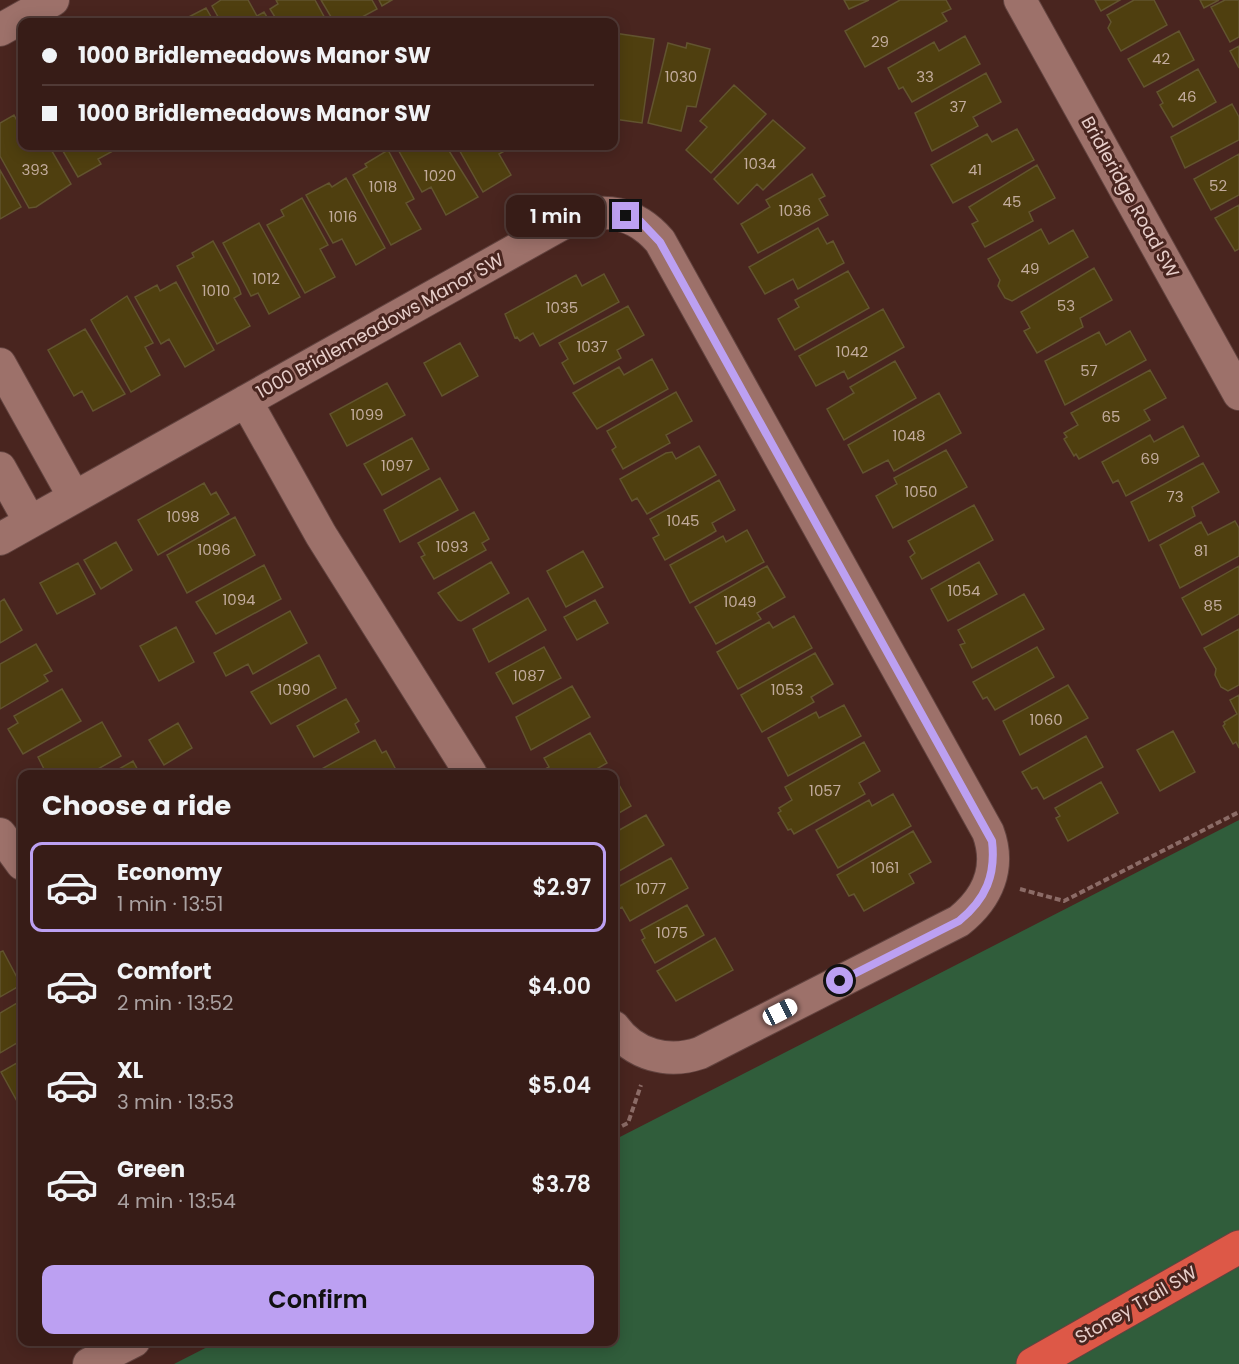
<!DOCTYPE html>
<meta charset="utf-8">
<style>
body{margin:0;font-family:Poppins,sans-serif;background:#3e2520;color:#f1f3f6;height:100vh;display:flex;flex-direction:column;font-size:22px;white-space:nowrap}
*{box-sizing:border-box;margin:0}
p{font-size:20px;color:#aaa1a1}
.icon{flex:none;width:33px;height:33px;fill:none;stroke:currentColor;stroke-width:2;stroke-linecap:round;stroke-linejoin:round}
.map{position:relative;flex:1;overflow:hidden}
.drawer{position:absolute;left:18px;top:770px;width:600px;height:576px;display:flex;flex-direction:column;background:#371c17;border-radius:12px;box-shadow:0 3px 15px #0003,0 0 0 2px #513a36}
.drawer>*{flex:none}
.guide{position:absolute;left:18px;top:18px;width:600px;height:132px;border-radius:12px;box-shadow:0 3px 15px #0003,0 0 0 2px #513a36;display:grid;align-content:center;height:132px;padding:0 24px;background:#371c17}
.end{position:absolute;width:27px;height:27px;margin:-14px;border:8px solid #bca0f2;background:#111;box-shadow:0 0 0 3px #111}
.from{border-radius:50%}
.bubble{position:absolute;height:42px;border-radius:12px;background:#371c17;box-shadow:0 3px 15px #0003,0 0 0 2px #513a36;font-size:20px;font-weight:600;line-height:42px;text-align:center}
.car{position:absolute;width:18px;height:36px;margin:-18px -9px;border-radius:8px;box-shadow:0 0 4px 2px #0007;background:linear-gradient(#fff 24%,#345 0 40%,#fff 0 76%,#345 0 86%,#fff 0)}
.guide b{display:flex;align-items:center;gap:21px;height:57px;font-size:22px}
.guide b+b{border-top:2px solid #513a36}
.guide i{width:15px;height:15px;background:#f1f3f6}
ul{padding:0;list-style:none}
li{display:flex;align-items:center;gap:18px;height:90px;margin:0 12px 9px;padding:0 12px;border:3px solid transparent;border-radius:12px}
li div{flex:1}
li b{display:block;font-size:22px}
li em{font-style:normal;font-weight:600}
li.on{border-color:#bca0f2}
li>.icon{width:54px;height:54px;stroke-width:1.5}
h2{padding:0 24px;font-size:27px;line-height:72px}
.button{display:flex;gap:12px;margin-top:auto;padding:12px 24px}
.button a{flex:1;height:69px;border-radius:12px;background:#bca0f2;color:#111;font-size:24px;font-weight:600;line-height:69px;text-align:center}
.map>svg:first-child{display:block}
.green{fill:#305d3b}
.building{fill:#4f3f0f;stroke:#62542f;stroke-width:1.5}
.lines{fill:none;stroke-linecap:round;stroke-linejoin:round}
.street-casing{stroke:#62433f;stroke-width:34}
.highway-casing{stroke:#62433f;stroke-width:35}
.path{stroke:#8b6b66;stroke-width:4;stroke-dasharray:6 3;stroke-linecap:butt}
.street{stroke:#9d716a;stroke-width:32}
.highway{stroke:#dd5847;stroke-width:33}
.route{stroke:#bca0f2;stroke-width:8}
.labels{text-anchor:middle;stroke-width:6;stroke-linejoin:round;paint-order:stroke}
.number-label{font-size:15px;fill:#c2ab9c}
.street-label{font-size:18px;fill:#e8cfcb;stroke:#49251f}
</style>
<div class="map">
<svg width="1239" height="1364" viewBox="0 0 1239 1364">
<rect width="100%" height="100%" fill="#49251f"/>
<!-- green -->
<path class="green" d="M1239,820V1364H174L219,1341H614V1140Z"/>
<!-- building -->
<path class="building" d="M221,0H248L257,16L264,12L270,22H221L212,6Z
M276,0H315L327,22H278L270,9L278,4Z
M321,0H372L377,9L353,22H334Z
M379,0H392L382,6Z
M844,0H869L849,9Z
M900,0H946L951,9L942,13L947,21L865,67L845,31Z
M1095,0H1120L1101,11Z
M1134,0H1154L1167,25L1121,51L1108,28L1111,22L1107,15Z
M1200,0H1219L1204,8Z
M1225,0H1239V37L1230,42L1211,7Z
M206,8L214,22H179Z
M1179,31L1194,60L1144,87L1128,59Z
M614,33L654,39L642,123L614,119Z
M965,36L980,64L912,102L903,87L899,89L888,68L934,42L939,51Z
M668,43L686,48L687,43L710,49L696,107L687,106L681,131L648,123Z
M1239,46V68L1230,51Z
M1198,69L1216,102L1173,127L1160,105L1163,103L1157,92Z
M986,73L1001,102L973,117L978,126L932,151L915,113Z
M734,85L766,114L711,173L686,150L707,127L700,121Z
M1232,104L1239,117V140L1185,168L1171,137Z
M14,115L22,130V146H49L71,184L36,207L29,208L0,156V123Z
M773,120L805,148L763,190L757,184L738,204L714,179Z
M1017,129L1034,160L953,203L931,165L987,134L992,142Z
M60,146H110L113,151L98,159L101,164L78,177Z
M396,146H446L478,197L446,215L431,187L422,192Z
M457,146H508L510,148L499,154L511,175L483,192Z
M388,150L414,199L406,203L421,229L391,245L353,175L367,167L365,164Z
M1239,154V195L1211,210L1194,179Z
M1037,165L1055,198L1029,212L1033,221L985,247L972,224L978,221L969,207Z
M0,170L21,207L0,219Z
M812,174L825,196L819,199L828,215L758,253L741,224L770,207L766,200Z
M346,178L385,248L356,265L342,239L333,243L306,195L329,183L332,187Z
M302,198L328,245L320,249L335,277L305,293L267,225L284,216L281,210Z
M1239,205V249L1235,251L1215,218Z
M259,223L300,297L269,314L258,293L251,296L223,243Z
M818,228L827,244L833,241L844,263L798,289L793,279L765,294L749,267Z
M1041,229L1049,244L1073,230L1088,257L1012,301L1005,298L998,286L1000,280L988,259Z
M213,241L239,288L241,294L234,298L250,326L217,344L177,266L194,257L192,253Z
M1094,268L1112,300L1080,318L1083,327L1037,353L1024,331L1030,328L1021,312Z
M848,271L869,308L795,350L778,319L799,307L795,300Z
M604,274L619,302L540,346L533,333L520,341L517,337L515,338L505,314L576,275L582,286Z
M176,282L214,350L185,367L169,339L161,344L135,297L157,285L160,291Z
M127,296L153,343L145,347L160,375L131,392L91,320Z
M628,306L644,335L617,350L621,358L574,384L562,363L568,359L559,343Z
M883,309L904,347L848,379L844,371L816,386L799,356Z
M85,329L125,394L93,411L82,391L74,396L48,350Z
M1130,331L1146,360L1065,405L1045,361L1099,332L1106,345Z
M460,343L478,376L442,396L424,363Z
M652,359L668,389L597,429L573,393L619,367L624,375Z
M895,361L916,398L844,440L827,409L854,393L850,387Z
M1150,370L1166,398L1144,410L1150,420L1079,459L1076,454L1074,456L1064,439L1067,437L1064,433L1078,425L1071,413Z
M387,383L405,415L347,446L330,414Z
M676,392L692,421L666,435L670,443L623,469L612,450L616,447L607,431Z
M939,393L961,433L894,471L888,460L863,473L848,445Z
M1183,426L1199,456L1126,496L1118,480L1113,483L1102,462L1150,435L1154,442Z
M412,438L429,469L382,495L364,464Z
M699,446L716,475L647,514L637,498L632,501L620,479L666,453L672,452L676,459Z
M946,450L967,487L893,528L876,496L897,484L894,478Z
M1203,463L1219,492L1192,507L1195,516L1149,541L1131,502Z
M440,478L458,510L400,542L384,510Z
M719,480L735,510L712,523L716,531L711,534L665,560L653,538L659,535L650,519Z
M204,483L211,495L216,492L229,514L158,555L138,520Z
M974,505L993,540L922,579L910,557L915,553L908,541Z
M474,512L489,539L482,543L486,550L434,579L421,557L425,555L418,543Z
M235,517L255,555L187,593L167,555Z
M1235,521L1239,528V556L1180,588L1160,545L1201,522L1208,535Z
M747,530L764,562L690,603L670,565L723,536L726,542Z
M116,542L132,570L101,589L84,560Z
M583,551L603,587L566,607L547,571Z
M491,562L509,593L461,621L458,620L438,593Z
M979,562L997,594L948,621L931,589Z
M78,563L95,594L57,614L40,583Z
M264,565L281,599L216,634L196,602Z
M767,566L785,597L757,613L761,619L716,644L695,607Z
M1239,566V614L1202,635L1182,598Z
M1024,594L1044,629L972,668L960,645L965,643L958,630Z
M528,598L546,630L489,662L473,629Z
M4,599L22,630L0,643V602Z
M595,600L608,623L577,640L564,617Z
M290,611L307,643L253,674L248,664L226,676L214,653Z
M794,616L812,648L738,689L717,652L769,622L773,628Z
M176,627L194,662L159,681L140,646Z
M1239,629V685L1228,691L1221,687L1215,675L1216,669L1204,648Z
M36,644L52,671L44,675L48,681L0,709V664Z
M544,647L561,678L513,704L496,673Z
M1037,647L1054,677L995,710L987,697L983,699L973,682Z
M815,653L833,684L811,697L814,702L762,732L741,695Z
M319,655L336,688L271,724L251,692Z
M1068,685L1088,718L1020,755L1003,721Z
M572,686L590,717L531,750L516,717Z
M62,689L81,721L23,754L8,729L18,723L14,716Z
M1239,695V748L1236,742L1233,744L1223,726L1225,724L1224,722L1237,714L1230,700Z
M346,699L359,721L355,724L359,732L314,757L297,726Z
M844,705L861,736L788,776L768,738L816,712L819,718Z
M102,722L121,756L89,774H38L44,769L38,757Z
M178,723L192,748L164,765L149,740Z
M1173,731L1195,772L1160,791L1137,750Z
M590,733L607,763L588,774H548L545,769L549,767L544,758Z
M1086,736L1103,767L1044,799L1037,787L1032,789L1022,772Z
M375,740L382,753L386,751L395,768L384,774H317L316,772Z
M864,742L880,771L859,783L865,794L794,834L791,829L788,830L778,813L781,811L779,808L792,800L785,787Z
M133,761L140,774H110Z
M614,776L631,806L614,816Z
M1101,782L1118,813L1068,841L1056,818L1060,816L1055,808Z
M893,794L911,826L838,868L816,830L869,800L872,806Z
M646,815L664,845L614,874V833Z
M913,831L931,862L909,874L914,883L864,911L854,894L849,896L837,875Z
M671,858L688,888L630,921L622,907L617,910L614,904V889Z
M687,905L704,935L655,963L642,940L645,938L641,930Z
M715,938L733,970L676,1001L657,971Z
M3,951L21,985L0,997V952Z
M22,1000V1040L0,1053V1013Z
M22,1060V1101L18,1103L1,1072Z"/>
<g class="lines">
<defs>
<path id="street" d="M1020,0L1239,394
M0,30L53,0
M0,364L74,497
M246,401L321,535L471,774
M0,468L30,522
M0,539L569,220C604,206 635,212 660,241L988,832C1001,867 988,898 959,921L700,1053C668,1064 634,1055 614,1027
M0,834L22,864
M89,1364L134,1341"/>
<path id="highway" d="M1033,1364L1239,1247"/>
</defs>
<!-- street casing -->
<use href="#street" class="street-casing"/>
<!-- highway casing -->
<use href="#highway" class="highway-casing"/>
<!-- path -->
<path class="path" d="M1020,889L1064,901L1239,812
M614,1130L628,1123L641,1085"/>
<!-- street -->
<use href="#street" class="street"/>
<!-- highway -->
<use href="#highway" class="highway"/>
</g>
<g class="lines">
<!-- route -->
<path class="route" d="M626,216L640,221L660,242L992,841C996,875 986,899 959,921L840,981"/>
</g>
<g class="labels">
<!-- number labels -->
<g class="number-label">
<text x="880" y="47">29</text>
<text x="1161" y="64">42</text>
<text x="681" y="82">1030</text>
<text x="925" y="82">33</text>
<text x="1187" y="102">46</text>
<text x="958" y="112">37</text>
<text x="760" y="169">1034</text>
<text x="35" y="175">393</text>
<text x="975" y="175">41</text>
<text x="440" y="181">1020</text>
<text x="1218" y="191">52</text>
<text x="383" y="192">1018</text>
<text x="1012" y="207">45</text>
<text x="795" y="216">1036</text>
<text x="343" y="222">1016</text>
<text x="1030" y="274">49</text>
<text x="266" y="284">1012</text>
<text x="216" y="296">1010</text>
<text x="1066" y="311">53</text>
<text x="562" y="313">1035</text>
<text x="592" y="352">1037</text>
<text x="852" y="357">1042</text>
<text x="1089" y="376">57</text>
<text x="367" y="420">1099</text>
<text x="1111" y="422">65</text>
<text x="909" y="441">1048</text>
<text x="1150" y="464">69</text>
<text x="397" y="471">1097</text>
<text x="921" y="497">1050</text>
<text x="1175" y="502">73</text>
<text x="183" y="522">1098</text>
<text x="683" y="526">1045</text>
<text x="452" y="552">1093</text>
<text x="214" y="555">1096</text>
<text x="1201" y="556">81</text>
<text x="964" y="596">1054</text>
<text x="239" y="605">1094</text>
<text x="740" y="607">1049</text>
<text x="1213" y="611">85</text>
<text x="529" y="681">1087</text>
<text x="294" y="695">1090</text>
<text x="787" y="695">1053</text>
<text x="1046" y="725">1060</text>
<text x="825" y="796">1057</text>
<text x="885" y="873">1061</text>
<text x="651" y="894">1077</text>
<text x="672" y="938">1075</text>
</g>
<!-- street labels -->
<g class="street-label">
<text transform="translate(1130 197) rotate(61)" y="6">Bridleridge Road SW</text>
<text transform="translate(380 326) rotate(-29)" y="6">1000 Bridlemeadows Manor SW</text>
<text transform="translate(1136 1305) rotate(-30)" y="6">Stoney Trail SW</text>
</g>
</g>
</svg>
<i class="end from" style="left:840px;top:981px"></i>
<i class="end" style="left:626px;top:216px"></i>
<div class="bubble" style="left:506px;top:195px;width:99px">1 min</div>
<i class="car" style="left:780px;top:1012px;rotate:63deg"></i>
<div class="guide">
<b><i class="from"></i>1000 Bridlemeadows Manor SW</b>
<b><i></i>1000 Bridlemeadows Manor SW</b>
</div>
<section class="drawer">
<h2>Choose a ride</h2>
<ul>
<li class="on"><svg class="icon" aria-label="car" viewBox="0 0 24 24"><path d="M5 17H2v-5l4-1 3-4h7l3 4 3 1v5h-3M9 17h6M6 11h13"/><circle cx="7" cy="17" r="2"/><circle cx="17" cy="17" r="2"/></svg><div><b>Economy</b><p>1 min · 13:51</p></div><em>$2.97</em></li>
<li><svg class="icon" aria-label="car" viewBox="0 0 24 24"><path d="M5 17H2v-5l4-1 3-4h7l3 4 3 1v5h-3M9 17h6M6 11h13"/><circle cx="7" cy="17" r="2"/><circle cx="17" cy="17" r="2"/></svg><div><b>Comfort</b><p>2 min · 13:52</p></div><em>$4.00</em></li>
<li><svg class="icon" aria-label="car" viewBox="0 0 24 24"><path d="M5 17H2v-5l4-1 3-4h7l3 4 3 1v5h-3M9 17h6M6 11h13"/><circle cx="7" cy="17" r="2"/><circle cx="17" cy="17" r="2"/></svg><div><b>XL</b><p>3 min · 13:53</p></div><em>$5.04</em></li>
<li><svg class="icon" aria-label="car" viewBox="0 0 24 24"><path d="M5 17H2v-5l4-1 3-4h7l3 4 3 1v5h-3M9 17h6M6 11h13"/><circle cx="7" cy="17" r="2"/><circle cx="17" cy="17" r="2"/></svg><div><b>Green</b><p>4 min · 13:54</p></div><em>$3.78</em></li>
</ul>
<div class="button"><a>Confirm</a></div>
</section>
</div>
